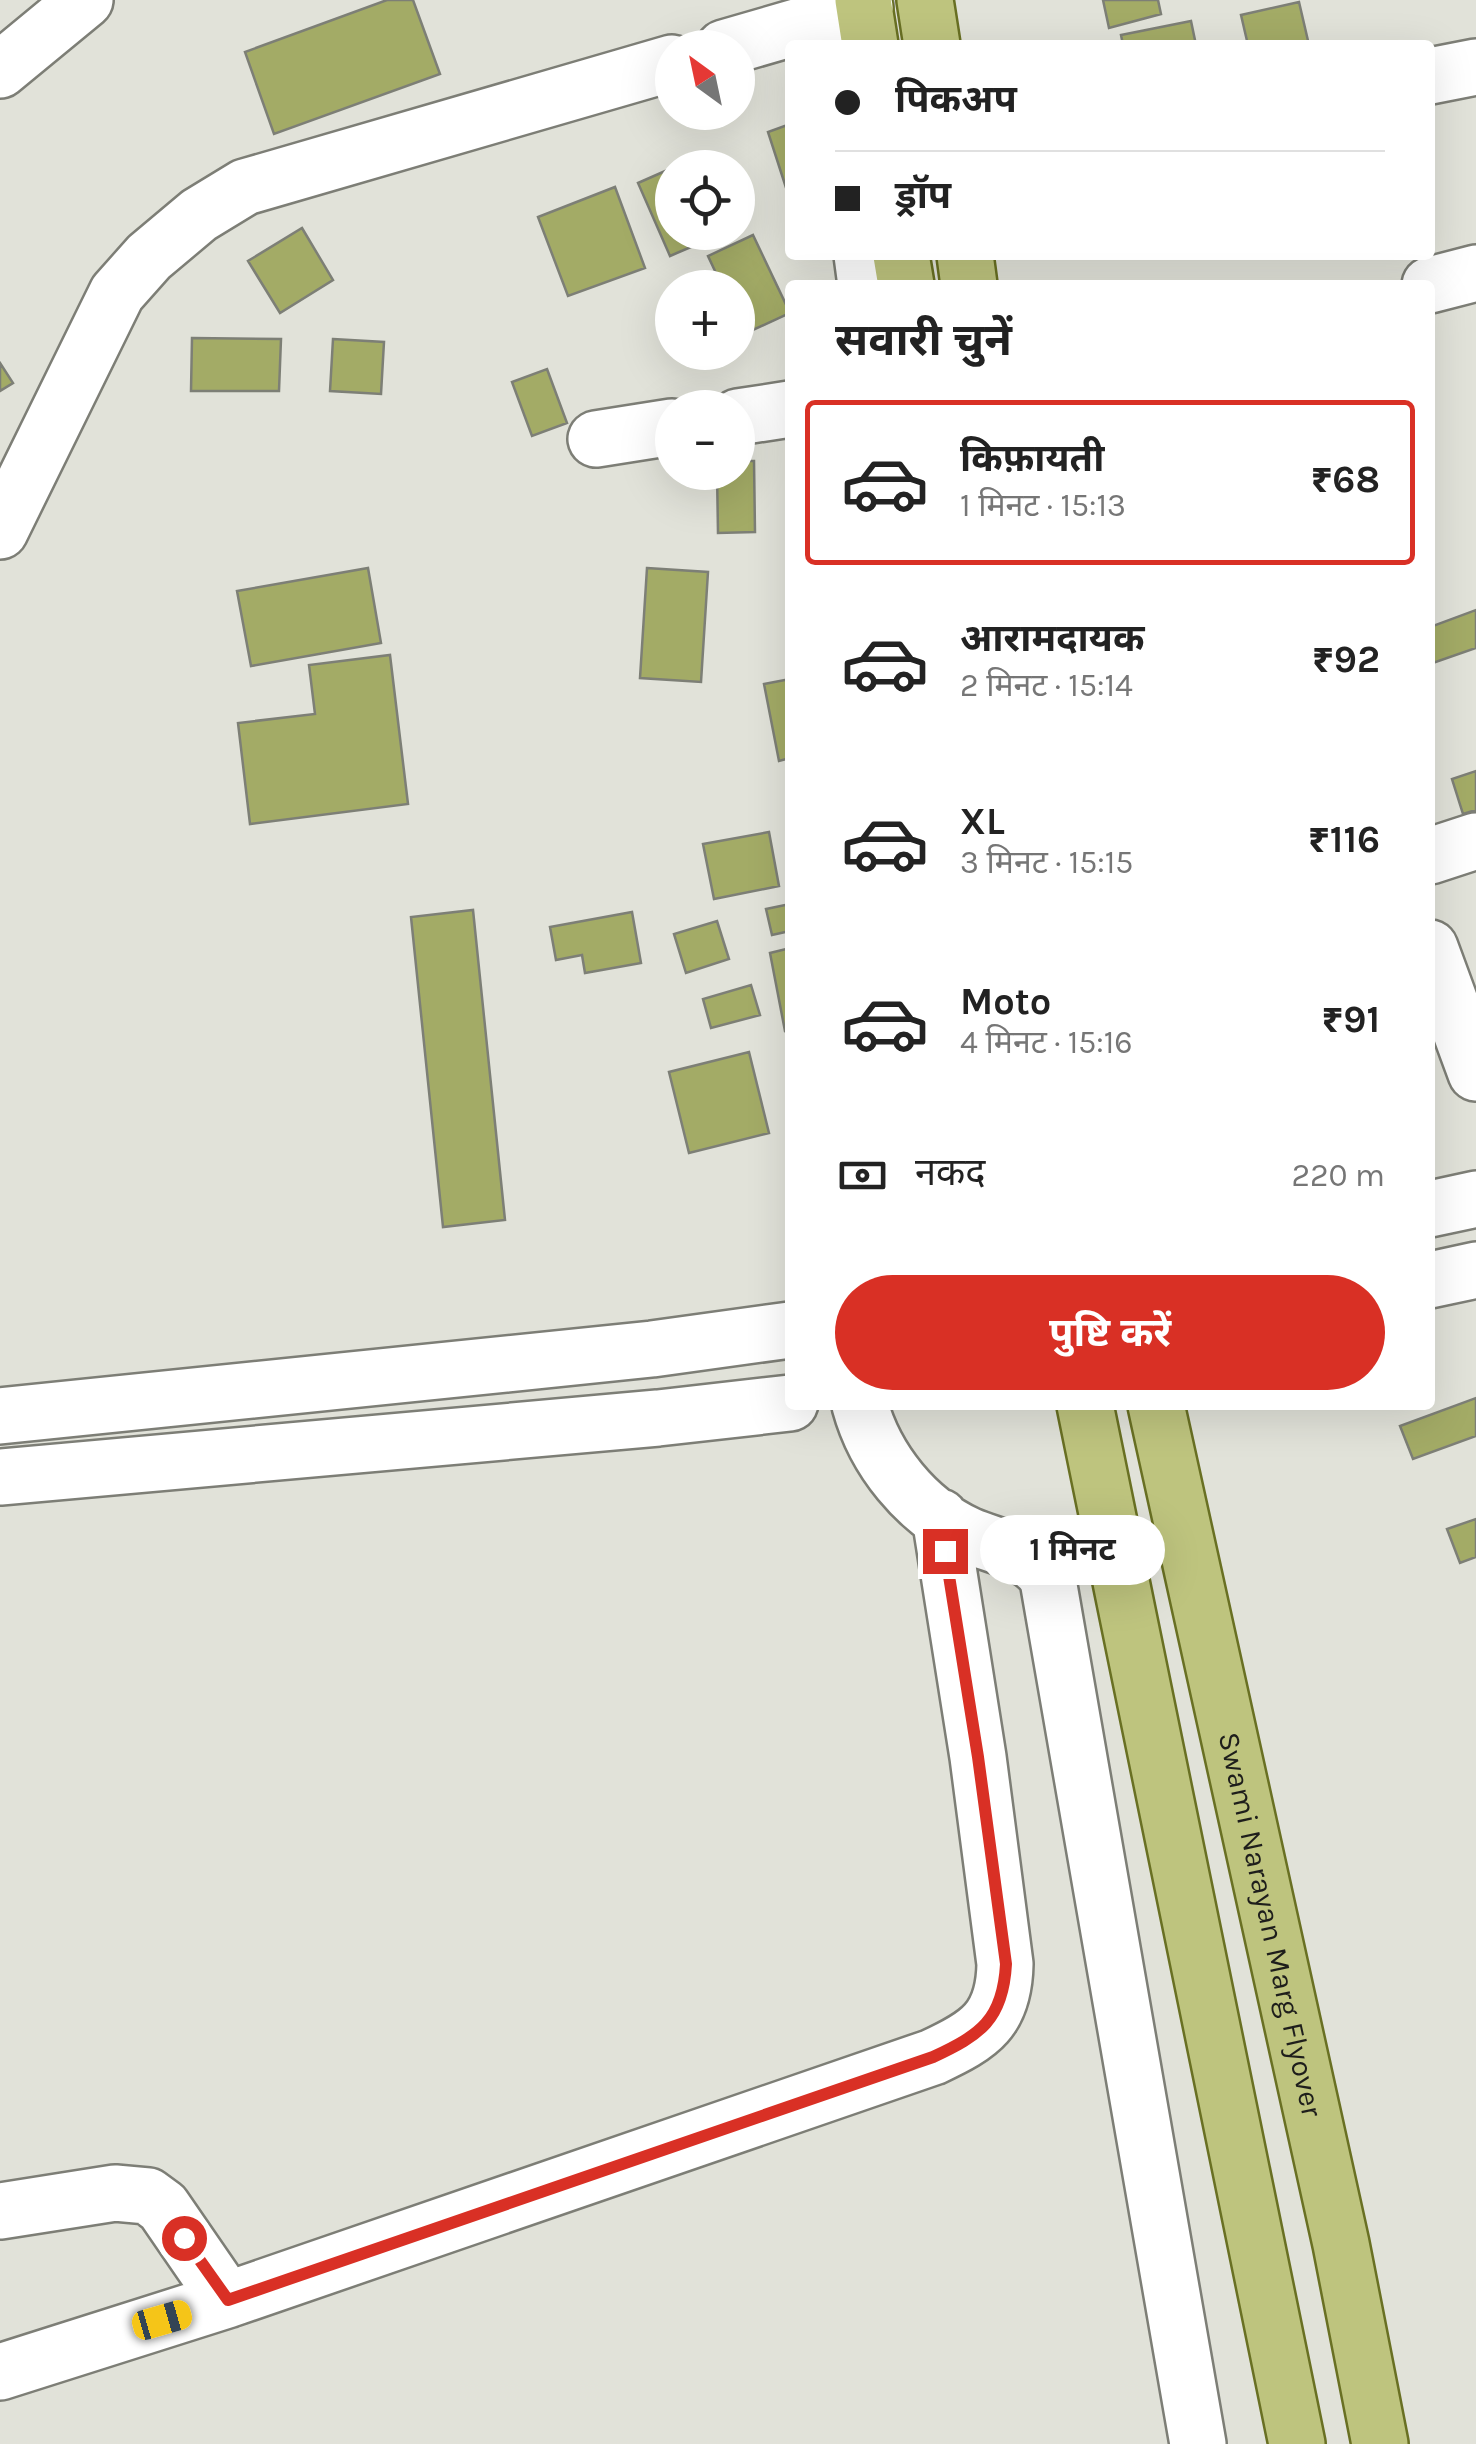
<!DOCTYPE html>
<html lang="hi">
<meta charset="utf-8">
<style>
body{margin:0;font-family:Karla,"Noto Sans Devanagari",sans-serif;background:#f6f6f6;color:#222;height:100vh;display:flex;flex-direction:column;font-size:38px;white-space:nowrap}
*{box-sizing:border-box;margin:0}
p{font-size:32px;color:#767676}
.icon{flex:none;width:55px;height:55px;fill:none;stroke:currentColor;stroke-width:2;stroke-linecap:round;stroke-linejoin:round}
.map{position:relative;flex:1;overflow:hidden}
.details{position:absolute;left:785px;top:280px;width:650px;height:1130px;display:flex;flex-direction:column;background:#fff;border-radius:10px;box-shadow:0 10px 40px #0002}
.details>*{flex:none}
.guide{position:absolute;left:785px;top:40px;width:650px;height:220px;border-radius:10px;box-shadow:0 10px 40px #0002;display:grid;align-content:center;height:220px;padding:0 50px;background:#fff}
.needle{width:65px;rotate:327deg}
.tools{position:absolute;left:655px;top:30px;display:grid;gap:20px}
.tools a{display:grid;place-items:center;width:100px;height:100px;border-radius:50%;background:#fff;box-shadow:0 10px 40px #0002;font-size:50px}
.end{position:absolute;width:45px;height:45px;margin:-22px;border:12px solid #d93025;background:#fff;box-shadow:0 0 0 5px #fff}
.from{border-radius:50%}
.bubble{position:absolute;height:70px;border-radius:35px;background:#fff;box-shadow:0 10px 40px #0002;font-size:32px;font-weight:700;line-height:70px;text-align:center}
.car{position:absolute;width:30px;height:60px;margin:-30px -15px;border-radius:12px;box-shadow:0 0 8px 2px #0007;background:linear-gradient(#f5c518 24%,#345 0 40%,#f5c518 0 76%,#345 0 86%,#f5c518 0)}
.guide b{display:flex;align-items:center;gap:35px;height:95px;font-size:38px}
.guide b+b{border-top:2px solid #e0e0e0}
.guide i{width:25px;height:25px;background:#222}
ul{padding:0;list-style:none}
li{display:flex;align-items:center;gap:30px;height:165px;margin:0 20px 15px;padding:0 30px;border:5px solid transparent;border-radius:10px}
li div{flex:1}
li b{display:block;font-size:38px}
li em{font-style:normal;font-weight:700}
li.current{border-color:#d93025}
li>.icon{width:90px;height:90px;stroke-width:1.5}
h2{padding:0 50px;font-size:45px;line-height:120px}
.pay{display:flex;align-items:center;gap:25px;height:110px;padding:0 50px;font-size:38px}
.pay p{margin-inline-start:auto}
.primary-button{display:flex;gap:20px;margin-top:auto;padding:20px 50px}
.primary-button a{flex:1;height:115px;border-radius:60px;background:#d93025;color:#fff;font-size:40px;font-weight:700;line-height:115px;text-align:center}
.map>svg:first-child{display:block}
.building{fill:#a3ab66;stroke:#7d7f76;stroke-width:2.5}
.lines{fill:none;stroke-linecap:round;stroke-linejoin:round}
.minor-casing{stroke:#7d7e76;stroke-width:60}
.major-casing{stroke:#697023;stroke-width:60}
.minor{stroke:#fff;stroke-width:55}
.major{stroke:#bec47e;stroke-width:55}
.route{stroke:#d93025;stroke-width:12}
.labels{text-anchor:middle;stroke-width:9;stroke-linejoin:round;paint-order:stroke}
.street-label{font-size:30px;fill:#1e1e1b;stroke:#fff}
</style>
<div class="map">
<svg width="1476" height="2444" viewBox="0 0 1476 2444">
<rect width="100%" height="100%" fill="#e1e2d9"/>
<!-- building -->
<path class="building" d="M387,0H413L440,74L274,134L245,52Z
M1103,0H1158L1161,14L1109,28Z
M1299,2L1309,45H1248L1241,15Z
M1191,21L1196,45H1123L1121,35Z
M790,124V200L768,132Z
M705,154L711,168H673Z
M672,168V232H726L670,256L638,183Z
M615,187L645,268L568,296L538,217Z
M302,228L333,280L280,313L248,261Z
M753,235L790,313L744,334L738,320V288H723L708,256Z
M192,338L281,339L279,391H191Z
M333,339L384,342L381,394L330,391Z
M0,363L13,383L0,391Z
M547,369L567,423L532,436L512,382Z
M738,461H754L755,532L718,533L717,472H738Z
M368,568L381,643L251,666L237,591Z
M647,568L708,572L701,682L640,678Z
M1476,610V648L1430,664V627Z
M390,655L408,804L250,824L238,723L315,714L309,665Z
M790,679V758L779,761L764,684Z
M1476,771V810L1463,814L1452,779Z
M769,832L779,886L714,899L703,844Z
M790,904V931L772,935L766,909Z
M473,910L505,1220L443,1227L411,917Z
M632,912L641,963L585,973L582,955L556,960L550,927Z
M717,921L729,959L686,973L674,934Z
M790,948V1030L785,1031L770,953Z
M751,985L760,1015L711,1028L703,999Z
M749,1052L769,1133L689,1153L669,1072Z
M1476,1398V1436L1413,1459L1400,1426Z
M1476,1519V1557L1460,1563L1447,1529Z"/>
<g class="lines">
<defs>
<path id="minor" d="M724,48L865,7
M0,70L85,0
M1430,76L1476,67
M862,255L866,285
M1430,285L1476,273
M738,417L790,409
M596,439L672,427
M0,531L117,293L149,257L199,215L245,187L672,63
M1430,856L1476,841
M1430,948L1476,1073
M1430,1209L1476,1199
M1430,1280L1476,1270
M860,1405C875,1460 916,1511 968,1535C995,1547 1035,1552 1048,1580L1198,2444
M0,1416L652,1349L790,1330
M0,1477L658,1418L790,1403
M0,2211L115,2193L148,2196L163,2207L227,2300
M0,2372L227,2300L933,2057C980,2035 1004,2020 1005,1964L978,1757L940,1517"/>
<g id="major">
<path d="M863,0L870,45"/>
<path d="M925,0L932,45"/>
<path d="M901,255L906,285"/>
<path d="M965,255L969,285"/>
<path d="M1085,1405L1297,2444"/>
<path id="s1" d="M1156,1405L1341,2244L1380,2444"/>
</g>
</defs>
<!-- minor casing -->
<use href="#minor" class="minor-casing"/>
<!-- major casing -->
<use href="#major" class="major-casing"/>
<!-- minor -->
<use href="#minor" class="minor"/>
<!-- major -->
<use href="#major" class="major"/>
</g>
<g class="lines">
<!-- route -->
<path class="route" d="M184,2238L228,2300L933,2057C980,2035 1003,2020 1006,1964L978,1757L945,1551"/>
</g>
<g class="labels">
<!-- street labels -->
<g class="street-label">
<text dy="10" stroke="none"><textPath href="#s1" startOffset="532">Swami Narayan Marg Flyover</textPath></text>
</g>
</g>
</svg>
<div class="tools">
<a><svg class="needle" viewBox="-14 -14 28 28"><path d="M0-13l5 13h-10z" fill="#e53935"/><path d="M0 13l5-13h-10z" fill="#767676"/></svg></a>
<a><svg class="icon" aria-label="locate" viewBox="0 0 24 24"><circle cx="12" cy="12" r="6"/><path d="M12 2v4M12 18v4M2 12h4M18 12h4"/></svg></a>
<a>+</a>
<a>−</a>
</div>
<i class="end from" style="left:184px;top:2238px"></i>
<i class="end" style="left:945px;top:1551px"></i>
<div class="bubble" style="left:980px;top:1515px;width:185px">1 मिनट</div>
<i class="car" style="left:162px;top:2320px;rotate:74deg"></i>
<div class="guide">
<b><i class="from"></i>पिकअप</b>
<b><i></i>ड्रॉप</b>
</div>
<section class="details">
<h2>सवारी चुनें</h2>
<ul>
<li class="current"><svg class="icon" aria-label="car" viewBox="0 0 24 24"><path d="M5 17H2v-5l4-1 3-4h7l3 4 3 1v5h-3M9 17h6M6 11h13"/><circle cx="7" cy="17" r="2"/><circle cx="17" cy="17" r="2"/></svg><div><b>किफ़ायती</b><p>1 मिनट · 15:13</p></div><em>₹68</em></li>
<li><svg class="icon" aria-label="car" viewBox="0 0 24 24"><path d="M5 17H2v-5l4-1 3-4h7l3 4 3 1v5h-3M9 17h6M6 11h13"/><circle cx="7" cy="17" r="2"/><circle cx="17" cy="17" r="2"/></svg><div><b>आरामदायक</b><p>2 मिनट · 15:14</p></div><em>₹92</em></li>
<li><svg class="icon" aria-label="car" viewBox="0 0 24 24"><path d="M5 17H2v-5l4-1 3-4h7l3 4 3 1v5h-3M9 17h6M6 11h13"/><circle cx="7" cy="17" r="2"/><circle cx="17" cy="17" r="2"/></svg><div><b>XL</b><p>3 मिनट · 15:15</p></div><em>₹116</em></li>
<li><svg class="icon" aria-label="car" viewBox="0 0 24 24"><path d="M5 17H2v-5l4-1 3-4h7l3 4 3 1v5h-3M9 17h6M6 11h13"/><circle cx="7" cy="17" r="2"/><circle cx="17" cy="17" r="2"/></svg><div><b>Moto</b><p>4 मिनट · 15:16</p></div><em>₹91</em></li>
</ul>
<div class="pay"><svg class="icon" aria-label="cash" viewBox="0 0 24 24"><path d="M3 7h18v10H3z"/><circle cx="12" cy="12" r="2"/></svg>नकद<p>220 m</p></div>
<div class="primary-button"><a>पुष्टि करें</a></div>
</section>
</div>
